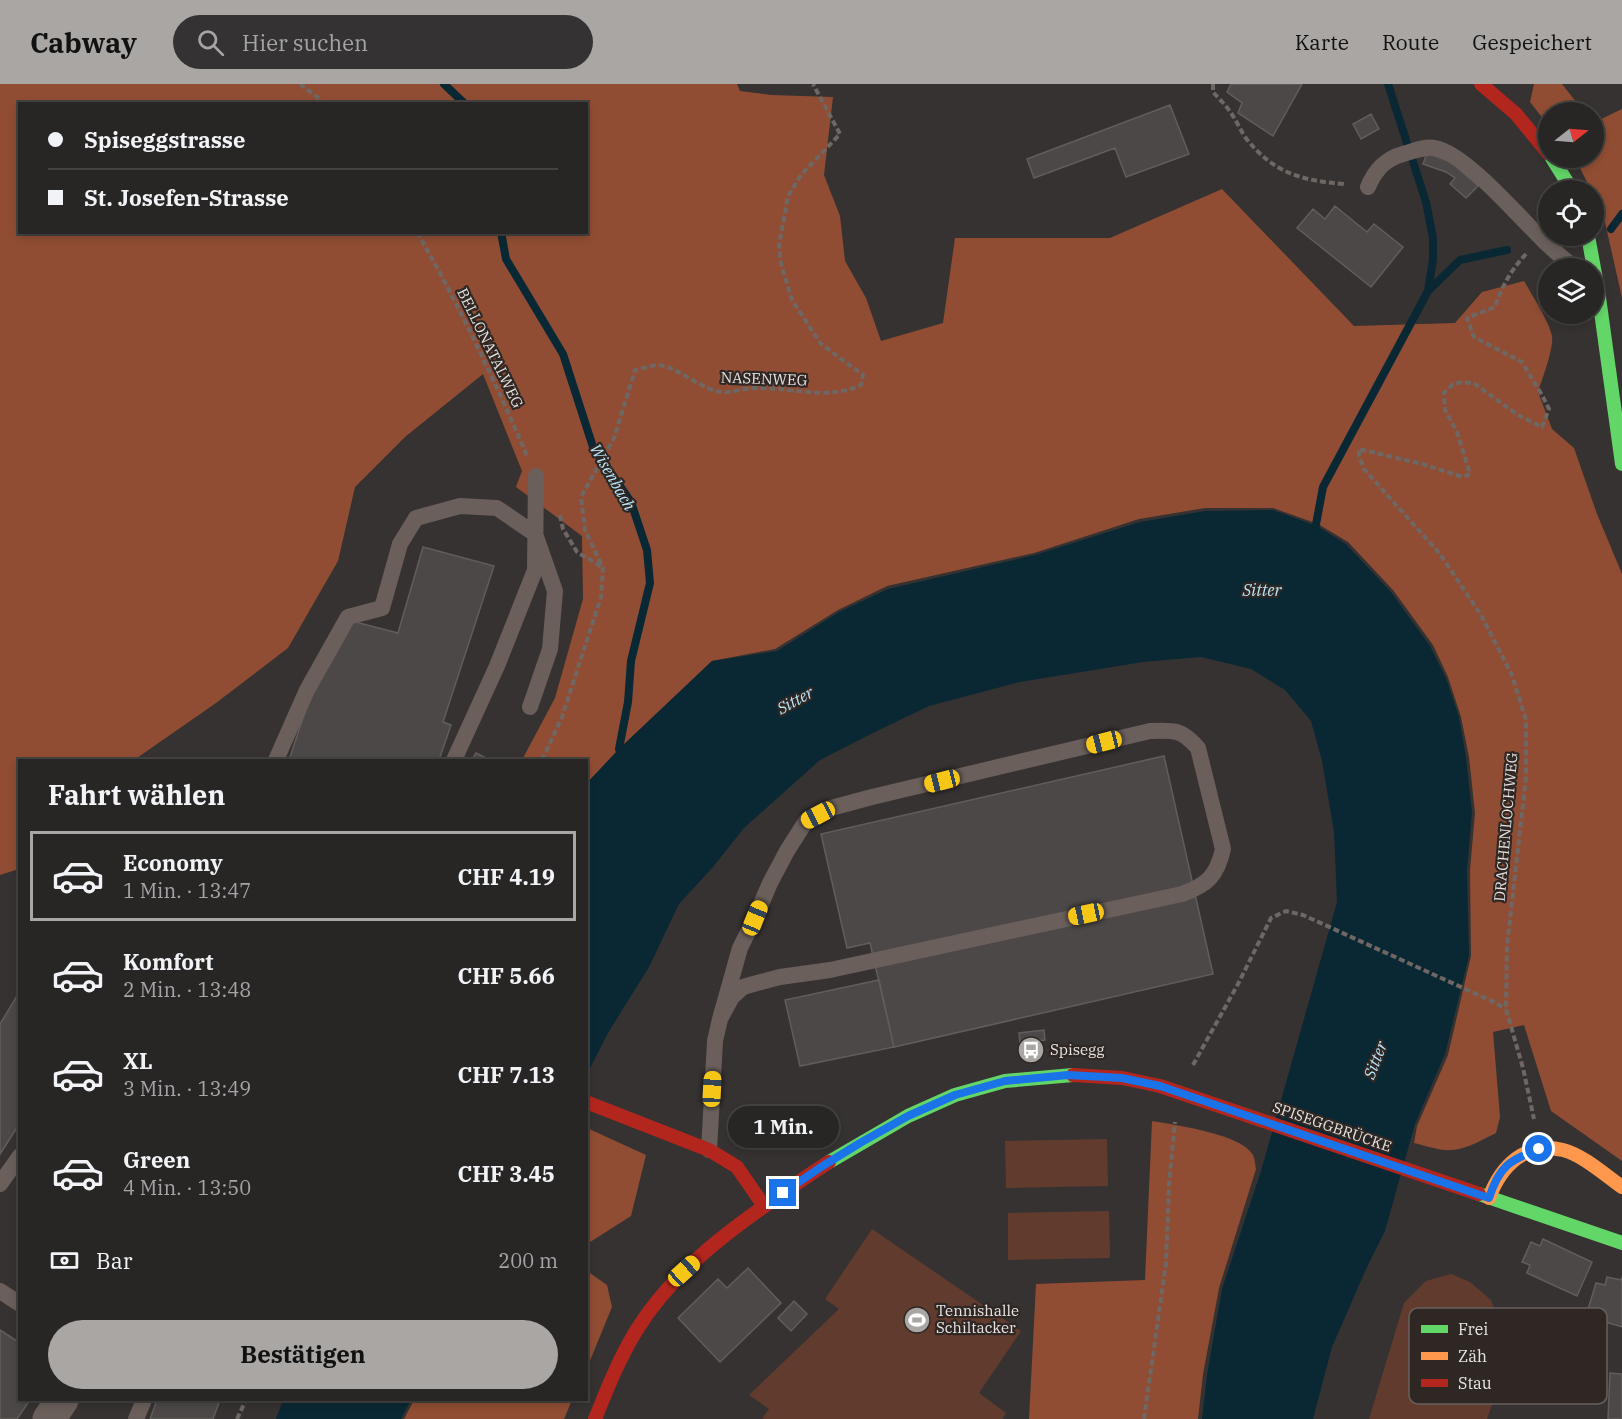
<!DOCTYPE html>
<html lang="de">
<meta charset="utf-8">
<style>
body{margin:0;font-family:"IBM Plex Serif",serif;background:#343232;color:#f1f3f6;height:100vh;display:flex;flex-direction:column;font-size:22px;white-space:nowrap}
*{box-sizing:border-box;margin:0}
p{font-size:20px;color:#a5a5a7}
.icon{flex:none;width:33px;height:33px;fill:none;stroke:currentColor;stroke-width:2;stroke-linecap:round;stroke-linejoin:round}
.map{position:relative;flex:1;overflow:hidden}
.side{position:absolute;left:18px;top:675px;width:570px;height:642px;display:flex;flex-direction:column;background:#282625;border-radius:0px;box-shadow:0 3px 9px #0003,0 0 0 2px #444342}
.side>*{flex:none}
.banner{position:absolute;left:18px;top:18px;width:570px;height:132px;border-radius:0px;box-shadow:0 3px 9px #0003,0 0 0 2px #444342;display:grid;align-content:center;height:132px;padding:0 30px;background:#282625}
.needle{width:39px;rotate:73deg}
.buttons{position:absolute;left:1538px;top:18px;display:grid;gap:12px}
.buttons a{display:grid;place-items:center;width:66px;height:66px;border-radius:50%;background:#282625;box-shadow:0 3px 9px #0003,0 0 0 2px #444342;font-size:30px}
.end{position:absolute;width:27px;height:27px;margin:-14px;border:8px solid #1a73e8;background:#fff;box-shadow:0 0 0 3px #fff}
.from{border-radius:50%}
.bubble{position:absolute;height:42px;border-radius:21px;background:#282625;box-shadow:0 3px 9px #0003,0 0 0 2px #444342;font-size:20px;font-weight:700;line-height:42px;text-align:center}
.car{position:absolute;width:18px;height:36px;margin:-18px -9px;border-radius:8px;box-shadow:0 0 4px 2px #0007;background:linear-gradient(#f5c518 24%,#345 0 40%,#f5c518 0 76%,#345 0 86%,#f5c518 0)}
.banner b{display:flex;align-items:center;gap:21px;height:57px;font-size:22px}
.banner b+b{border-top:2px solid #444342}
.banner i{width:15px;height:15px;background:#f1f3f6}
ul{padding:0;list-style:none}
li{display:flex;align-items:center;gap:18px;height:90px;margin:0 12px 9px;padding:0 18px;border:3px solid transparent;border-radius:0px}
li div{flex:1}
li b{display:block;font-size:22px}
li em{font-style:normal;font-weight:700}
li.current{border-color:#aaa6a4}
li>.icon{width:54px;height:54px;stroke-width:1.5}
h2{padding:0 30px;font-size:27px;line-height:72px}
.pay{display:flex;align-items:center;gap:15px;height:66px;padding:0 30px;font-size:22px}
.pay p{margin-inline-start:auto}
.button{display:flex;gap:12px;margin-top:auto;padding:12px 30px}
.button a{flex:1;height:69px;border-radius:36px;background:#aaa6a4;color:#111;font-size:24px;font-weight:700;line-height:69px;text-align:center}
header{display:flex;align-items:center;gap:36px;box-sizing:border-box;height:84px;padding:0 30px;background:#aaa6a4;color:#111}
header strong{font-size:28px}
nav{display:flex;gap:33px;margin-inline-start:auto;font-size:21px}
.search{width:420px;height:54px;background:#343232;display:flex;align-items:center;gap:15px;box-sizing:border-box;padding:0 21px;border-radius:33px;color:#a5a5a7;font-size:22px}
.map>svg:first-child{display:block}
.green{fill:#613c2e}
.forest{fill:#904d33;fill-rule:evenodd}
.water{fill:#0a2834}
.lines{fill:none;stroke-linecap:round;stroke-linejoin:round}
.stream{stroke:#0a2834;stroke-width:8}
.building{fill:#4c4847;stroke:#605d5c;stroke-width:1.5}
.path{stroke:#6e6763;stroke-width:4;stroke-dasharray:6 3;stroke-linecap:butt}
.lane{stroke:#6a5f5b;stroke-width:16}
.street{stroke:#6a5f5b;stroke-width:33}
.fast{stroke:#63d668;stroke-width:14}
.slow{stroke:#ff974d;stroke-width:14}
.jam{stroke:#b3261e;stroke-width:14}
.route{stroke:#1a73e8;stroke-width:8}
.labels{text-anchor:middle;stroke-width:4.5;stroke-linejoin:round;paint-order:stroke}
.street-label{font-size:15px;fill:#e9e4e2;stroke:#2f2724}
.poi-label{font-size:15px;fill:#e9e4e2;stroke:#2f2724;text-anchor:start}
.water-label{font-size:16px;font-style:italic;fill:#b8e6fb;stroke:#2f2724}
.key{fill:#2f2724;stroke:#67605d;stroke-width:1.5}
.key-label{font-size:16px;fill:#e9e4e2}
</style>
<header>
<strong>Cabway</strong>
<div class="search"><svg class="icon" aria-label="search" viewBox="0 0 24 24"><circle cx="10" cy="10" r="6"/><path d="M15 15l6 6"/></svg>Hier suchen</div>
<nav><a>Karte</a><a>Route</a><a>Gespeichert</a></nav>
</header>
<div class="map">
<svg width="1622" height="1335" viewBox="0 0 1622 1335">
<rect width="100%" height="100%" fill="#363231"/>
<!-- green -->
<path class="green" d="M1107,1055L1108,1102L1006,1104L1005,1057Z
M1109,1127L1110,1174L1008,1176V1129Z
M872,1145L1021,1247L979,1309L1006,1329L1002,1335H762L769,1325L749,1311L839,1225L825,1215Z
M1451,1190L1470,1198L1491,1216L1504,1253L1500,1297L1487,1335H1369L1404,1219L1426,1197Z"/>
<!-- forest -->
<path class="forest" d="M0,0H737L740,7L771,11L833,13L824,91L840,132L845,177L866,214L881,257L943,239L955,154H1110L1222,105L1354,242L1455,239L1482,208L1524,197C1532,211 1549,237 1552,252C1554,264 1542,296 1538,308L1552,345L1574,364L1597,430L1622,490V1077L1551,1027L1524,941L1493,948L1500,1033L1496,1049C1483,1055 1468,1065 1452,1066C1440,1067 1426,1062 1414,1059L1417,1042L1448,971L1471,872L1470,786L1475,729L1469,673L1461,633L1448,593L1433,561L1393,506L1348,458L1318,440L1273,424H1205L1139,435L1034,469L887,502L838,526L775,565L712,577L619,665L587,699L586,676H522L555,614L583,515L582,452L516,403L522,387L483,290L405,353L355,403L338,477L288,564L216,619L134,676H20L19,785L0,791ZM20,20H586V148H20Z
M1534,0H1562L1584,28H1548V41L1530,18Z
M1622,25V214L1605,138L1593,112V106H1591L1575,74H1593V39Z
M1152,1037C1175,1041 1242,1050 1253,1071C1255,1075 1255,1081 1256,1085L1219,1204L1203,1290L1198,1335H1029L1036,1200L1145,1196Z
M587,1044L646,1071L631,1132L587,1160Z
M587,1187L607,1201L612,1223L587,1284Z
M414,1316H572L564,1335H404Z"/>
<!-- water -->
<path class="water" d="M1273,426L1317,442L1346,460L1391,508L1430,562L1446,594L1459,633L1466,673L1472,729L1467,786L1469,872L1445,970L1415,1040L1385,1147L1367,1183L1332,1263L1313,1335H1202L1207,1291L1222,1205L1261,1087L1337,818L1334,748L1322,677L1311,637L1285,606L1251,585L1201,573L1143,578L1020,598L929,622L873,649L820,676L744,744L713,783L679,820L649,883L608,949L587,990V699L619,665L712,577L777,567L839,528L888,505L1035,471L1140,438L1205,427Z
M283,1316H411L401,1335H276Z"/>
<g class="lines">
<!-- stream -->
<path class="stream" d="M444,0L465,20
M1611,145L1622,130
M501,148L506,175L563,270L593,363L631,418L647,466L650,499L631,577L628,618L619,665L622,673
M1428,207L1460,176L1507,166
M1314,451L1323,403L1428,207L1433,176V154L1426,118L1388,0"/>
</g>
<!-- building -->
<path class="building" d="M1231,0H1302L1273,52L1238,29L1242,19L1227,8Z
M1170,21L1189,70L1126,93L1115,64L1034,94L1027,75Z
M1371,30L1379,45L1361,55L1353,40Z
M1427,69L1451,78L1478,102L1466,114L1450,100L1455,94L1446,88L1423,80Z
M1335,122L1367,148L1374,140L1403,163L1371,203L1297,144L1313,125L1325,135Z
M423,463L494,482L443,638L451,641L439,676H289L314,601L352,537L398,549Z
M476,669L490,676H472Z
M1164,672L1213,890L894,963L870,859L847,864L821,750Z
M879,896L894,963L800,982L785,916Z
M20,907V1039L0,1070V940Z
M1044,946L1045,956L1020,959L1019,949Z
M1543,1155L1592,1178L1577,1212L1527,1189L1530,1181L1522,1178L1531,1158L1540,1162Z
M748,1184L781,1219L720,1278L678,1234L718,1195L727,1204Z
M1607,1193L1621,1196L1622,1193V1243L1586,1232L1596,1199L1605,1201Z
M794,1217L807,1230L791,1247L778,1234Z
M0,1246L20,1259V1316H30L17,1335H0Z
M1610,1289L1622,1290V1335H1608Z
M157,1316H220L213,1335H150Z"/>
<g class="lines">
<!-- path -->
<path class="path" d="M300,0L326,20
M1213,0V8C1219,15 1226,21 1231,29C1236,36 1240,45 1245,53C1273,89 1302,97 1345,100
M417,148C459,221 495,297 528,374
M1526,170C1511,186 1502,202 1495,223L1467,234L1474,253L1522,278L1542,311L1549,325L1542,343L1518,331L1475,300L1463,298L1453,300L1444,309L1445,326L1457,348L1470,390L1463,393L1422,380L1359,365V372L1364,385L1440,470L1481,531L1512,591L1526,636V694L1507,862L1506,925L1523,984L1534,1035
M560,431L563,445L577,468L602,483
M542,676L562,633L601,513L603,484L585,446L581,413L614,354L635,286C642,285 651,281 658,281C679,283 701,306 722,308C733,309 744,304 755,304C791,303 826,317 861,301L863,291L821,260L792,216L781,180L779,161L788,112L801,91L840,50L813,0
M1193,981L1238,900L1271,834L1286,827L1303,831L1496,919L1505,925
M237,1335L246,1316
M1144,1335L1166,1179L1169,1100L1175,1038"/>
<!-- lane -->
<path class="lane" d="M1368,103C1375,86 1385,75 1403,70C1414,67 1424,62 1435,64C1465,69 1520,134 1543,156C1553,166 1564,175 1574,184
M276,676L307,606L348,533L382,524L400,460L416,434L460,422L497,424L535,450L555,507L550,565L530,623
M454,676L497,582L535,486L536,392
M709,1066L715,957L720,935L732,913L743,903L757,899L780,893L830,886L1182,810C1207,801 1217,792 1223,765L1198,664C1181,645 1174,646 1150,647L872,713L831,724L806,737L787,767L770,799L755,834L740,864L720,935
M0,1100L20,1072
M0,1207L20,1220
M136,1335L144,1316"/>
<!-- street -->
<path class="street" d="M49,1335L62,1316"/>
<!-- fast -->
<path class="fast" d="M1552,74L1572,106
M1588,152L1598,206L1622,380
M829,1078L908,1032L955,1011L1005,997L1073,991
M1479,1110L1622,1159"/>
<!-- slow -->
<path class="slow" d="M1489,1114C1501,1082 1525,1057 1563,1066C1583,1071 1605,1091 1622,1103"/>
<!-- jam -->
<path class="jam" d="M1481,0L1516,30L1548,69
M1073,991L1122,994L1160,1002L1479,1110
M586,1018L709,1066L737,1083L764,1122
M595,1335C607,1305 619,1275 636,1247C671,1190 725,1149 779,1112C795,1100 812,1089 829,1078"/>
</g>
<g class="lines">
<!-- route -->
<path class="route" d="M783,1109L821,1083L860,1059L908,1032L955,1011L1005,997L1068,991L1122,994L1160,1002L1489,1114C1499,1083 1509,1076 1539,1065"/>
</g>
<!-- icons -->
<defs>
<symbol id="bus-disc" viewBox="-11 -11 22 22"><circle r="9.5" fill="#aaa6a4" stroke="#2f2724"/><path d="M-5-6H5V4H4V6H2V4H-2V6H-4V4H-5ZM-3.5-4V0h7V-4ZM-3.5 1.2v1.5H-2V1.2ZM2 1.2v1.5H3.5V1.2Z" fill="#fff"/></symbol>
<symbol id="stadium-disc" viewBox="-11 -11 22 22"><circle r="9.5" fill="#aaa6a4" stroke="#2f2724"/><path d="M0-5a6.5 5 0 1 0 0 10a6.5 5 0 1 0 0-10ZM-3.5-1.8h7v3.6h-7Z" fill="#fff"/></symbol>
</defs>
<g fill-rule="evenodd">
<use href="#bus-disc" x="1016" y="951" width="30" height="30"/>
<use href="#stadium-disc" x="902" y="1221" width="30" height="30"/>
</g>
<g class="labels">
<!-- street labels -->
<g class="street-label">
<text transform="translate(490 264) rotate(64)" y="5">BELLONATALWEG</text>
<text transform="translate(764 295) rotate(2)" y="5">NASENWEG</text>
<text transform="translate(1506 743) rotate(-85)" y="5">DRACHENLOCHWEG</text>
<text transform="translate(1332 1043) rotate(19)" y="5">SPISEGGBRÜCKE</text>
</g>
<!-- poi labels -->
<g class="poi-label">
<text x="1050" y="971">Spisegg</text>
<text x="936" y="1232">Tennishalle<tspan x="936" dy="17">Schiltacker</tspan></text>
</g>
<!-- water labels -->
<g class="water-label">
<text transform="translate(613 393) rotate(60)" y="6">Wisenbach</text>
<text x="1262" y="512">Sitter</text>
<text transform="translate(795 616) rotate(-29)" y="6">Sitter</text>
<text transform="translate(1375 976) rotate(-69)" y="6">Sitter</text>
</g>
</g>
<!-- legend -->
<rect x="1409" y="1224" width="198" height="96" rx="9" class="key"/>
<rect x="1421" y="1241" width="27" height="8" fill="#63d668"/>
<rect x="1421" y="1268" width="27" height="8" fill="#ff974d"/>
<rect x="1421" y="1295" width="27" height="8" fill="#b3261e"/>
<g class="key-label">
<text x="1458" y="1251">Frei</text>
<text x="1458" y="1278">Zäh</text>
<text x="1458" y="1305">Stau</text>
</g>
</svg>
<div class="buttons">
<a><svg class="needle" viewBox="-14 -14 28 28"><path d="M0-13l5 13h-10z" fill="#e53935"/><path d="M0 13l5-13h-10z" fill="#a5a5a7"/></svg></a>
<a><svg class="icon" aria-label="locate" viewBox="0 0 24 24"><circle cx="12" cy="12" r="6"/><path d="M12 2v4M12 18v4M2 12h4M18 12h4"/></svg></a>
<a><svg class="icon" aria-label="layers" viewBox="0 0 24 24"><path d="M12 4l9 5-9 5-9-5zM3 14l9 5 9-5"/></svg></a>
</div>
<i class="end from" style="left:1539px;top:1065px"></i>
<i class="end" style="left:783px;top:1109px"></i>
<div class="bubble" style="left:728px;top:1022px;width:111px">1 Min.</div>
<i class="car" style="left:1104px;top:658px;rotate:256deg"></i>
<i class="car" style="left:942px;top:697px;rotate:256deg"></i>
<i class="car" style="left:818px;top:731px;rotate:242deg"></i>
<i class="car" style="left:1086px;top:830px;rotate:258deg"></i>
<i class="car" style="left:755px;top:834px;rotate:22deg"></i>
<i class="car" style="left:712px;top:1005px;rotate:3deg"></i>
<i class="car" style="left:684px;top:1187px;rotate:48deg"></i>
<div class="banner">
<b><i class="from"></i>Spiseggstrasse</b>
<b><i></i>St. Josefen-Strasse</b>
</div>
<section class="side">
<h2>Fahrt wählen</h2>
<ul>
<li class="current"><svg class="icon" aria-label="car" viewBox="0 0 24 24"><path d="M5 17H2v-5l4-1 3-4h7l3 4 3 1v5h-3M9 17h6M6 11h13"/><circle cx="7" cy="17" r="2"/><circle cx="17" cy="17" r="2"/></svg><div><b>Economy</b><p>1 Min. · 13:47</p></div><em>CHF 4.19</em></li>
<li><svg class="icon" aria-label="car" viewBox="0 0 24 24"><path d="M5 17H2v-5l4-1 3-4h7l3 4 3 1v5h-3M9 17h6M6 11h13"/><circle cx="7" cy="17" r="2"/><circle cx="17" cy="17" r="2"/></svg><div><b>Komfort</b><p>2 Min. · 13:48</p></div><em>CHF 5.66</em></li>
<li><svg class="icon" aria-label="car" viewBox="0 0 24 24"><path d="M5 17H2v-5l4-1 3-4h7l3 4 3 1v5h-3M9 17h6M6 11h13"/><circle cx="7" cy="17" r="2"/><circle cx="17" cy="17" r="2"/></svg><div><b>XL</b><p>3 Min. · 13:49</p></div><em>CHF 7.13</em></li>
<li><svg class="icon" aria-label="car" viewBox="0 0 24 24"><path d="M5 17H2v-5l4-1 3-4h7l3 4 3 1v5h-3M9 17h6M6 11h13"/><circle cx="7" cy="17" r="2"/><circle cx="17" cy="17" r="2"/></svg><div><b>Green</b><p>4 Min. · 13:50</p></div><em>CHF 3.45</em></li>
</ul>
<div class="pay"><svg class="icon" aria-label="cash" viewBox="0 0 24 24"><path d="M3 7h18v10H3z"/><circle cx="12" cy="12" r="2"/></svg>Bar<p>200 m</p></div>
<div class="button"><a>Bestätigen</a></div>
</section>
</div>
